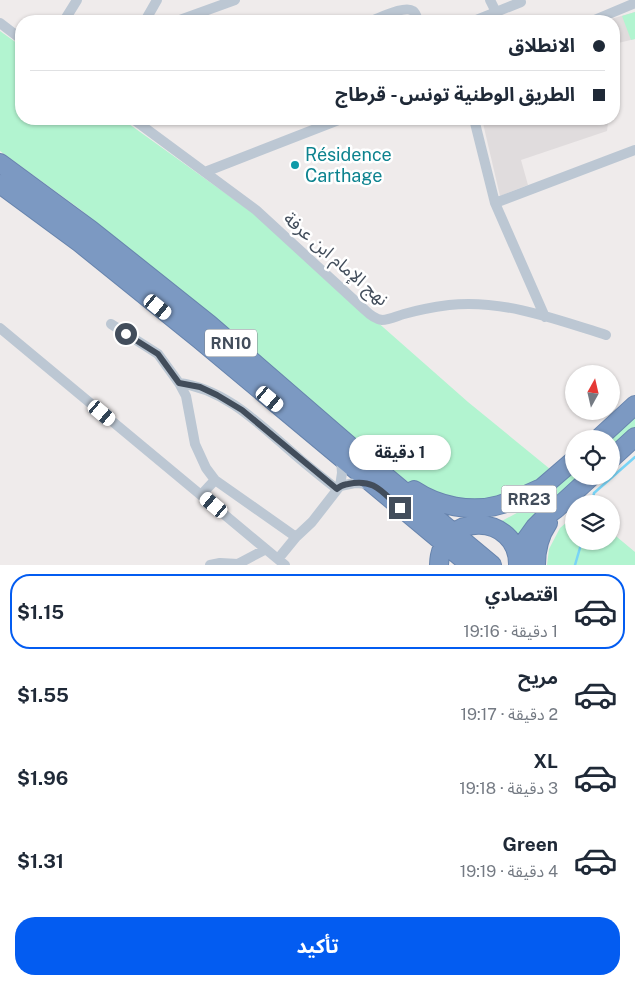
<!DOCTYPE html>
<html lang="ar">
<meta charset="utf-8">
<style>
body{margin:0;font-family:"Public Sans","Noto Sans Arabic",sans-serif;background:#f2f2f3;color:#1f2937;direction:rtl;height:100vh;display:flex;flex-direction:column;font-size:19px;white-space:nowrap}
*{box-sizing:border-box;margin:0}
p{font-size:16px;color:#747a83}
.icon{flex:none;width:28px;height:28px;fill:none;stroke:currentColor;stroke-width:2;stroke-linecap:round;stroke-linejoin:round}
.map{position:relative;height:565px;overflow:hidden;direction:ltr}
.panel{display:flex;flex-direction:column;background:#fff;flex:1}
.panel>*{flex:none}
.banner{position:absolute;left:15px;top:15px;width:605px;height:110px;border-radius:20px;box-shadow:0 1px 4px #0004;direction:rtl;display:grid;align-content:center;height:110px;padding:0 15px;background:#fff}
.needle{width:32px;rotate:8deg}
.controls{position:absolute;left:565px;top:365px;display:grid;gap:10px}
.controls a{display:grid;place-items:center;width:55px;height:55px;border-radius:50%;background:#fff;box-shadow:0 1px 4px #0004;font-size:25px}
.end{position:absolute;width:22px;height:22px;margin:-11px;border:6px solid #424d5b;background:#fff;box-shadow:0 0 0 2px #fff}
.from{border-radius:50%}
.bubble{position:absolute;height:35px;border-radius:18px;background:#fff;box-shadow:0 1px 4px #0004;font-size:16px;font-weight:700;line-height:35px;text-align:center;direction:rtl}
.car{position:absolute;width:15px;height:30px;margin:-15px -8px;border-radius:6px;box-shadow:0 0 4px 1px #0007;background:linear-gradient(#fff 24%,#345 0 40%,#fff 0 76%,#345 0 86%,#fff 0)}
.banner b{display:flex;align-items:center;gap:18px;height:48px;font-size:19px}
.banner b+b{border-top:1px solid #e0e1e3}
.banner i{width:12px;height:12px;background:#1f2937}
ul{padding:9px 0 0;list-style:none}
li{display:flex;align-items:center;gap:15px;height:75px;margin:0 10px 8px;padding:0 5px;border:2px solid transparent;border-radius:20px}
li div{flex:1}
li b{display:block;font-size:19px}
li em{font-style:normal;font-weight:700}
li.selected{border-color:#035cf1}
li>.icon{width:45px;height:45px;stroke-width:1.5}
.cta{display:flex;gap:10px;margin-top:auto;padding:10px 15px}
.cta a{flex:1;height:58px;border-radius:20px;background:#035cf1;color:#fff;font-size:20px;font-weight:700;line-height:58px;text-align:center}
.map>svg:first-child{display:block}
.education{fill:#e0dcdd}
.green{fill:#b2f4d0}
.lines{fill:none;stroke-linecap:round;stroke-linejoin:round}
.stream{stroke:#79d4f6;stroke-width:2.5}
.highway-casing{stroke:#6784ad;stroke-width:20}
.street{stroke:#bcc7d3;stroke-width:10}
.highway{stroke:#7c99c2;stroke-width:18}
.route{stroke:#424d5b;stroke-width:6}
.culture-dot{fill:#0f9aa8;stroke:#fff;stroke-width:2}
.labels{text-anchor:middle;stroke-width:5;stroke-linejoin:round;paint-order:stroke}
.shield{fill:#fff;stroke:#7b828c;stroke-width:1}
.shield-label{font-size:16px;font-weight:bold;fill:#424d5b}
.culture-label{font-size:18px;fill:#0d838f;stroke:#fff;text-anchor:start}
.street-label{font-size:18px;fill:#424d5b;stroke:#fff}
</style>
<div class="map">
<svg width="635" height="565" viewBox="0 0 635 565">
<rect width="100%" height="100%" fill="#efebeb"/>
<!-- education -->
<path class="education" d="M635,12V39L614,44V21H604Z
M482,119H607L608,123L607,131L521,160L528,185L500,196Z"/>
<!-- green -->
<path class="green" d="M635,12V39L631,40L622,16Z
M0,31L21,46V119H122L257,216L468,402L550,469L526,492L497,503L425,495L368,451L212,317L81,210L0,151Z
M635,411V429L611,450V439H604Z
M574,466V476H581L517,541L498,523L526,508Z
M574,516V541H611V532L635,552V565H547L549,549L560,528Z"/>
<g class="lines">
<!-- stream -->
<path class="stream" d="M592,504L594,493L635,457
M575,565L582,541"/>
<defs>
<path id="highway" d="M0,163L91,230L209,324L365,459L492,565
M0,184L80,243L199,339L470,565
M598,439L635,405
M611,459L635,437
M414,490C438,506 471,513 499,505C513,501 526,495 539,489
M531,497L574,460
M439,565C440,510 519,513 518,565
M519,565L525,541L535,527L545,517L556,509L592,476
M536,565C536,549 539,536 548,523"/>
</defs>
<!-- highway casing -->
<use href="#highway" class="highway-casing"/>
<!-- street -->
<path class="street" d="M490,0L496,12
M64,21L77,0
M145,21L157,0
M177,21L235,0
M371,21C380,18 405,5 413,11C416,13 417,18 418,21
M474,21L521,2
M592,21L635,3
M0,23L21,39
M133,119L256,210L365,310C370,315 375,319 382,320C389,320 397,316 404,314C418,310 434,307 449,305C502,299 556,319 606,335
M474,119L495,203L545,317
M205,172L341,119
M495,203L635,150
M111,324L158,354L179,383L186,396L195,444L206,468L215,480L296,537
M0,328L285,565
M179,383C228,389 265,430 301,460C313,470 325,480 337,489
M340,486L355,483L370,484
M201,495L215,480
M278,559L296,537L312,522L340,486L342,473L341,459
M210,565L220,563L238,564L266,549"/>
<!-- highway -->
<use href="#highway" class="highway"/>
</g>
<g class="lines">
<!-- route -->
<path class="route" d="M126,334L158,354L179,383L200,387L217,395L242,410L337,489C341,485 343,485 348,484C374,478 382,492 400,508"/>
</g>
<!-- markers -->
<circle class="culture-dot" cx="295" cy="165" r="5"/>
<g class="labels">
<!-- shield labels -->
<g class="shield">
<rect x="205" y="329.5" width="52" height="27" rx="4"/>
<rect x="501.5" y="485.5" width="55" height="27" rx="4"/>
</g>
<g class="shield-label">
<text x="231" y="349">RN10</text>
<text x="529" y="505">RR23</text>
</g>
<!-- culture labels -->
<g class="culture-label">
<text x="305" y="161">Résidence<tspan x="305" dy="21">Carthage</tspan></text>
</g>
<!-- street labels -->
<g class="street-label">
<text transform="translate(336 259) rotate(41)" y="6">نهج الإمام ابن عرفة</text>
</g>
</g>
</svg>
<div class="controls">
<a><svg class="needle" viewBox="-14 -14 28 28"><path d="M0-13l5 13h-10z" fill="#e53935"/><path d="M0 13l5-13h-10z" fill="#747a83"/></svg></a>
<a><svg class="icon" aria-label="locate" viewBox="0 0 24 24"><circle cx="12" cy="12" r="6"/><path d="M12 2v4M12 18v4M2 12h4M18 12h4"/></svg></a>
<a><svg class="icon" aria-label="layers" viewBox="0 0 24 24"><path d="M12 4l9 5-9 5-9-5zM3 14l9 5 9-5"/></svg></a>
</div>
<i class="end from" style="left:126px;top:334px"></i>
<i class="end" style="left:400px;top:508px"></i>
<div class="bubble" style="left:349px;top:435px;width:102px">1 دقيقة</div>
<i class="car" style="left:158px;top:307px;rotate:129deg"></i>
<i class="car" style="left:270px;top:399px;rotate:130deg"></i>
<i class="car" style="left:102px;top:413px;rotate:130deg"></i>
<i class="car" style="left:214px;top:505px;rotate:310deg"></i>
<div class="banner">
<b><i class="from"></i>الانطلاق</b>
<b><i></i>الطريق الوطنية تونس - قرطاج</b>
</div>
</div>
<section class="panel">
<ul>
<li class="selected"><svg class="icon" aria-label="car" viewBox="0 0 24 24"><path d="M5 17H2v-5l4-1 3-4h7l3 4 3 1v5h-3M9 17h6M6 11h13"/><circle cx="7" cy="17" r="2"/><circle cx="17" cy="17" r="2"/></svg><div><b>اقتصادي</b><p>1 دقيقة · 19:16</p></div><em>$1.15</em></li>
<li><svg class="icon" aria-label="car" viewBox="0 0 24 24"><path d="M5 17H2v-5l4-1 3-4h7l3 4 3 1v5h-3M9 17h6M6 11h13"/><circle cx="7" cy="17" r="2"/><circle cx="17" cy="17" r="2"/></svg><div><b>مريح</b><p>2 دقيقة · 19:17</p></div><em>$1.55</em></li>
<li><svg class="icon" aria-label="car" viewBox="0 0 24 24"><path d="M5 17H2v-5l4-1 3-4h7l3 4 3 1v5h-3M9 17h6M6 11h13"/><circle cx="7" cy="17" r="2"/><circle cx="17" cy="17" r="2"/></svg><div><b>XL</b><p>3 دقيقة · 19:18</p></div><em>$1.96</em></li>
<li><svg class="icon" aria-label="car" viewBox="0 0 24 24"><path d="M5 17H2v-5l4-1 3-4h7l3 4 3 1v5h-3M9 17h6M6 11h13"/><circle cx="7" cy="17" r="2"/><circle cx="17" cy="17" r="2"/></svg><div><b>Green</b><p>4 دقيقة · 19:19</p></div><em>$1.31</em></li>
</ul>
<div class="cta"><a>تأكيد</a></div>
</section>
